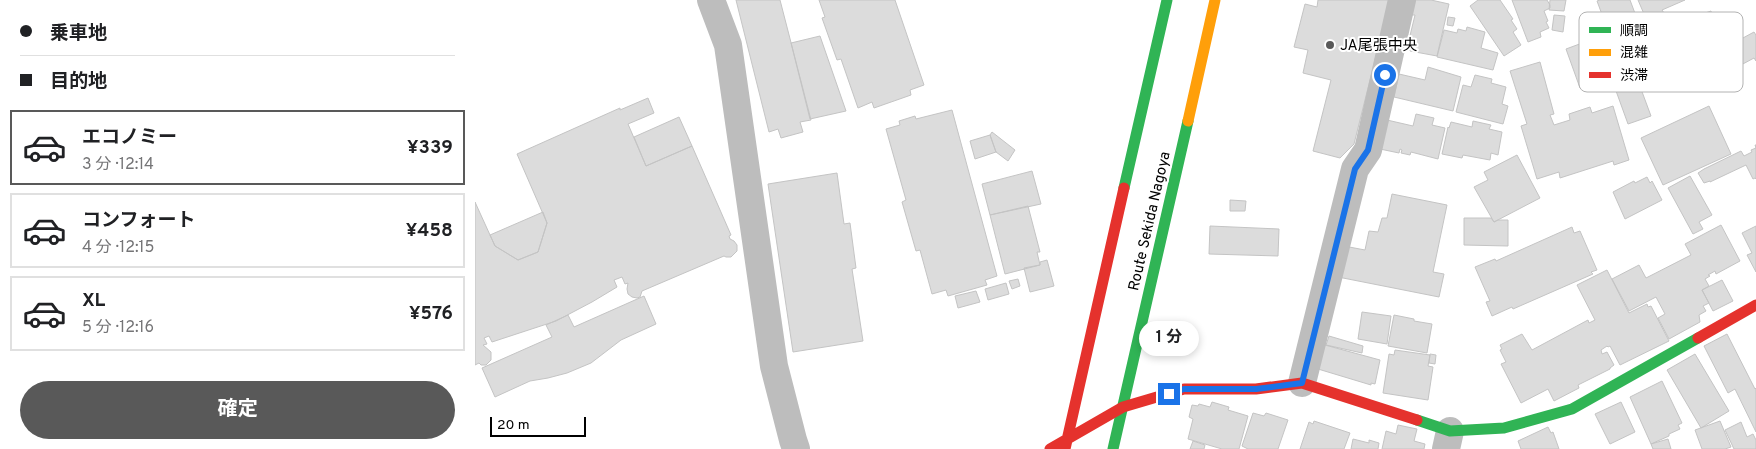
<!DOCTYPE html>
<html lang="ja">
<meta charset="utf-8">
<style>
body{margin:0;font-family:Overpass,"Noto Sans JP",sans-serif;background:#f6f6f6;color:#202124;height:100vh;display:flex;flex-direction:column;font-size:19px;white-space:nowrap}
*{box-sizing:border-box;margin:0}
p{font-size:16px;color:#757577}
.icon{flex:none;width:28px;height:28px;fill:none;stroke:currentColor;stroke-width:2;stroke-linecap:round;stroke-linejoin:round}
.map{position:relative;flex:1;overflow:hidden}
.panel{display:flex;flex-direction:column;background:#fff;width:475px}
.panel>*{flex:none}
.banner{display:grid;align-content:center;height:110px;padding:0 20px;background:#fff}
.scale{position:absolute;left:15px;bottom:12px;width:96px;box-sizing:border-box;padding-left:5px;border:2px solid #000;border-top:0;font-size:14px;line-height:18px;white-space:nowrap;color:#000;-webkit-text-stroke:4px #fff;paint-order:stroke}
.end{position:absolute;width:22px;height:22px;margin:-11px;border:6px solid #1a73e8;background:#fff;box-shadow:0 0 0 2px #fff}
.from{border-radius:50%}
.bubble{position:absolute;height:35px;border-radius:18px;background:#fff;box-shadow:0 2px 8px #0003;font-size:16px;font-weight:700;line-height:35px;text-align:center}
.banner b{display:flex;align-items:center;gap:18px;height:48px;font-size:19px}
.banner b+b{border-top:1px solid #e0e0e0}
.banner i{width:12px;height:12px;background:#202124}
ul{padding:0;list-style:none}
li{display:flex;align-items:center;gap:15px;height:75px;margin:0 10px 8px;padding:0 10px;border:2px solid #e0e0e0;border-radius:0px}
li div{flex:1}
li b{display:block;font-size:19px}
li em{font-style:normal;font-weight:700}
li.on{border-color:#595959}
li>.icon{width:45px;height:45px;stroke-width:1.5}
.action{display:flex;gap:10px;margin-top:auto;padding:10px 20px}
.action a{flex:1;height:58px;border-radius:30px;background:#595959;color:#fff;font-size:20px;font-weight:700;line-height:58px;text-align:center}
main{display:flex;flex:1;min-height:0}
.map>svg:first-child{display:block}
.building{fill:#dcdcdc;stroke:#c4c4c4}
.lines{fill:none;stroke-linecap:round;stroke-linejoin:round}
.street{stroke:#bdbdbd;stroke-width:28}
.fast{stroke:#30b455;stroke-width:11}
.slow{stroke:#ff9f0a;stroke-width:11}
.jam{stroke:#e5322d;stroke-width:11}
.route{stroke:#1a73e8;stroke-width:6}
.poi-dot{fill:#595959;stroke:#fff;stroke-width:2}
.labels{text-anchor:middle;stroke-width:4;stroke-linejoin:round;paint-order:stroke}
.poi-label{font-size:15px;fill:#000;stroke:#fff;text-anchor:start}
.street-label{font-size:15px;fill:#000;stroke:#fff}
.key{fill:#fff;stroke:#b2b2b2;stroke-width:1}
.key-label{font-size:14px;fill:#000}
</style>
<main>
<section class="panel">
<div class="banner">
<b><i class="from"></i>乗車地</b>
<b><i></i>目的地</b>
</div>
<ul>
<li class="on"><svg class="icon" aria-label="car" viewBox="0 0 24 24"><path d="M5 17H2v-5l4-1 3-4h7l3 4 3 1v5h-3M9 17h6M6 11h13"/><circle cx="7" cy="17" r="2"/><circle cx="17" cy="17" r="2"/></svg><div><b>エコノミー</b><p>3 分 · 12:14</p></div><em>¥339</em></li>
<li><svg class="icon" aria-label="car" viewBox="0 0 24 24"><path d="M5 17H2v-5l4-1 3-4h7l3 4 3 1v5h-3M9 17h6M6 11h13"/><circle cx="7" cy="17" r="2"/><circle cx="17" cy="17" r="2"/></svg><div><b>コンフォート</b><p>4 分 · 12:15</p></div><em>¥458</em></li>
<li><svg class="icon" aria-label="car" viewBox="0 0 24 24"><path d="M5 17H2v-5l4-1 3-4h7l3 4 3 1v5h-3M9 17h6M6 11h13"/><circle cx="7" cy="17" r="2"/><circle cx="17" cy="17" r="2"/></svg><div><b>XL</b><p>5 分 · 12:16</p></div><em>¥576</em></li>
</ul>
<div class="action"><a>確定</a></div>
</section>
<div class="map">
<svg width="1281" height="449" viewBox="0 0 1281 449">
<rect width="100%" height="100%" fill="#fff"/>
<!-- building -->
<path class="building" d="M261,0H305L336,120L325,122L328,132L306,138L303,129L294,132Z
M344,0H420L449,85L435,90L436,95L399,108L397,102L383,108L366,59L362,60L347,18L350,17Z
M843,0H915L879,144L865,158L838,151L856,80L828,73L833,50L819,47L830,4L842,7Z
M940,0H956L974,4L962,56L935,51L936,45L933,44L940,15H937Z
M1003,0H1025L1038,19L1036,20L1042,29L1038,32L1046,45L1029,56L995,6Z
M1037,0H1072L1075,5V8L1069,11L1073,21L1071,22L1074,28L1065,32L1066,37L1053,42Z
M1075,0H1091L1089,11L1074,10Z
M1125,0H1155L1164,24L1135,36L1122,1Z
M1163,0H1210L1187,10L1189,13L1172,21Z
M1236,11L1240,27L1219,34L1213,19Z
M1079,15L1090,16L1088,32L1077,30Z
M973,17L980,18L978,26L972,25Z
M992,27L1010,32L1006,48L1023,53L1018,70L962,57L969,30L982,33L983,29L991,31Z
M1279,32L1281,35V61L1279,58L1266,65L1255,45Z
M345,36L371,111L335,119L316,43Z
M1118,39L1132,79L1105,88L1091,49Z
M1150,59L1162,91L1166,89L1176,116L1153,124L1132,66Z
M1065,62L1079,114L1075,115L1079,125L1095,120L1094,114L1115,107L1117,113L1138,106L1154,160L1139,165L1138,161L1085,178L1084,172L1062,179L1046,126L1052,124L1035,71Z
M953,67L986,77L978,111L919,97L924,74L950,80Z
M1000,75L1017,79L1016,83L1031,87L1027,104L1033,106L1028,124L981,112L988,85L996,87Z
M173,98L179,113L153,124L171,166L217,146L256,235L254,236L255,239L259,241L262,245V251L256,257H251L249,256L167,291L165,297L162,298L157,297L153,294L152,289L153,283L150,284L147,277L139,280L142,287L117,302L81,321L17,342L14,336L9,338L12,344L8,345L16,352V360L11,365H6L4,363L0,365V202L20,246L43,260L63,252L72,223L42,154L145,108V110Z
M1234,106L1256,154L1188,185L1166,138Z
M477,110L522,276L510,280L512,285L473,296L471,290L457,294L445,250L441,251L427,202L431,200L411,129L425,125L424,121L440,116L441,119Z
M941,114L959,118L957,125L970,128L963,159L936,152L935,155L926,153L927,150L925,149L924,153L905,149L912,120L938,126Z
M204,117L217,146L171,166L159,137Z
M998,121L1016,125L1014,129L1027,132L1023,155L1016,153L1015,160L988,155L987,158L967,154L973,127L974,128L976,122L997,127Z
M517,132L540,150L533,161L521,152L515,135Z
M515,135L521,152L500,159L495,141Z
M1280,145H1281V179L1280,178L1278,179L1271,165L1235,182V181L1229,183L1223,173L1229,169L1266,151L1269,156L1277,152L1276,150L1281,148Z
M1042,155L1065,198L1019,222L999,187L1013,180L1009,172Z
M557,171L566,204L515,215L507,184Z
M362,173L369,224L375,223L381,268L377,269L388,341L318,352L293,184Z
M1215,176L1237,215L1224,222L1228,229L1218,234L1193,188Z
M1172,177L1175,183L1177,181L1187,200L1150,219L1138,192L1159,181L1160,183Z
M917,194L972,205L958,272L969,274L964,297L863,277L869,246L890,250L894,231L903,232L907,218H912Z
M755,200L771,201L770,211H755Z
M553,206L565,252H562L565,265L530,274L515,215Z
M68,212L72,223L63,252L43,260L20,246L15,235Z
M989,218H1016L1019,222L1023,220H1033V246L989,245Z
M1246,225L1265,261L1241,274L1240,271L1233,275L1235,276L1230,279L1234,286L1227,290L1234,303L1228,306L1231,311L1224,315L1225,322L1194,339L1183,318L1190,314L1181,297L1154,311L1137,279L1164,265L1171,278L1216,255L1210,244Z
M735,226L804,229L803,256L734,254Z
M1281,226V272L1272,255L1277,253L1267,233Z
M1097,227L1099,233L1105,231L1122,270L1116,272L1118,274L1038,309L1037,307L1017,316L1011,302L1015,301L1000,267L1020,259L1021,261Z
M572,260L579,286L555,292L549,268L565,265V262Z
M1132,270L1154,313L1172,304L1173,307L1176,306L1194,341L1145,365L1135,346L1133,347L1132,346L1126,350L1127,354L1132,352L1139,365L1135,368V369L1103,385L1104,388L1079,401L1073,389L1046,403L1026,364L1031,362L1025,350L1027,349L1025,345L1047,334L1057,350L1113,320L1114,323L1120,320L1102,285Z
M543,279L545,286L537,289L534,281Z
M1247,280L1258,301L1238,311L1227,290Z
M531,283L534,294L513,300L510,289Z
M501,291L505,302L483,308L480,296Z
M169,296L181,324L146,340L116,363L92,373L73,378L55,381L20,397L7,368L77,337L71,325L93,315L99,327Z
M887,312L916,316L912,344L883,339Z
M919,315L939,319V321L957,324L952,353L913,346Z
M1252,334L1280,389L1281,388V432L1260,389L1253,393L1229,346Z
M854,336L888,346L887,353L851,345Z
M850,345L905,360L900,384L896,383V385L843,369Z
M920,350L955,355L953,366L958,367L953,400L908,393L914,354L919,355Z
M955,354L961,355L960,364L954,363Z
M1220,354L1254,411L1226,428L1192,370Z
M1187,381L1207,423L1203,425L1205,429L1194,434V436L1176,444L1155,397Z
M737,402L754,407L753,410L773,416L764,449H747L713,439L718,419L714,417L717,405L723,406L724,404L735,407Z
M1146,402L1160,432L1135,444L1120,414Z
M778,413L789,416L791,413L813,420L803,449H773L767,446Z
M839,421L875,433L869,449H825L834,422L838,424Z
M1245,421L1256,447L1250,449H1227L1220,430Z
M1266,422L1272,437L1278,434L1281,440V449H1259L1250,430Z
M923,425L942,429L939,441L950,444L949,449H907L911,431L921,434Z
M1073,427L1076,433L1078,432L1084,449H1046L1043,441Z
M878,439L894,443V440L904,443L903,449H876Z
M1193,439L1196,449H1178L1176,444Z
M718,441L730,445L729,449H715Z"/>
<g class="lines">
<!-- street -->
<path class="street" d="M236,0L253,45L299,366L318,440L321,449
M827,383L880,169L893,150L927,0
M971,449L975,431"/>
<!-- fast -->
<path class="fast" d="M649,188L692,0
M942,420L975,431L1029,428L1097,409L1223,338
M638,449L713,121"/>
<!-- slow -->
<path class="slow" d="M713,121L740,0"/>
<!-- jam -->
<path class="jam" d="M1223,338L1281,305
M575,449L648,407L709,389H781L827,383L942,420
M590,449L649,188"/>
</g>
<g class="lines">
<!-- route -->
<path class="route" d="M694,394L709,389H781L827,383L880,169L893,150L910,75"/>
</g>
<!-- markers -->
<circle class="poi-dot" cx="855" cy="45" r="5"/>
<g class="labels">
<!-- poi labels -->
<g class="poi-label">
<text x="865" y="50">JA尾張中央</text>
</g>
<!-- street labels -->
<g class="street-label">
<text transform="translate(674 221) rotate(-77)" y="5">Route Sekida Nagoya</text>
</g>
</g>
<!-- legend -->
<rect x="1104" y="12" width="164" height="80" rx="8" class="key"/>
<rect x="1114" y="27" width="22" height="6" fill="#30b455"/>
<rect x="1114" y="49" width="22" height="7" fill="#ff9f0a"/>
<rect x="1114" y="72" width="22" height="6" fill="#e5322d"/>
<g class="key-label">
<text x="1145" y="35">順調</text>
<text x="1145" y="57">混雑</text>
<text x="1145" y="80">渋滞</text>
</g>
</svg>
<div class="scale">20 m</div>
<i class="end from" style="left:910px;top:75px"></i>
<i class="end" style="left:694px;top:394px"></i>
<div class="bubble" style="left:664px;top:321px;width:60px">1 分</div>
</div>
</main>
